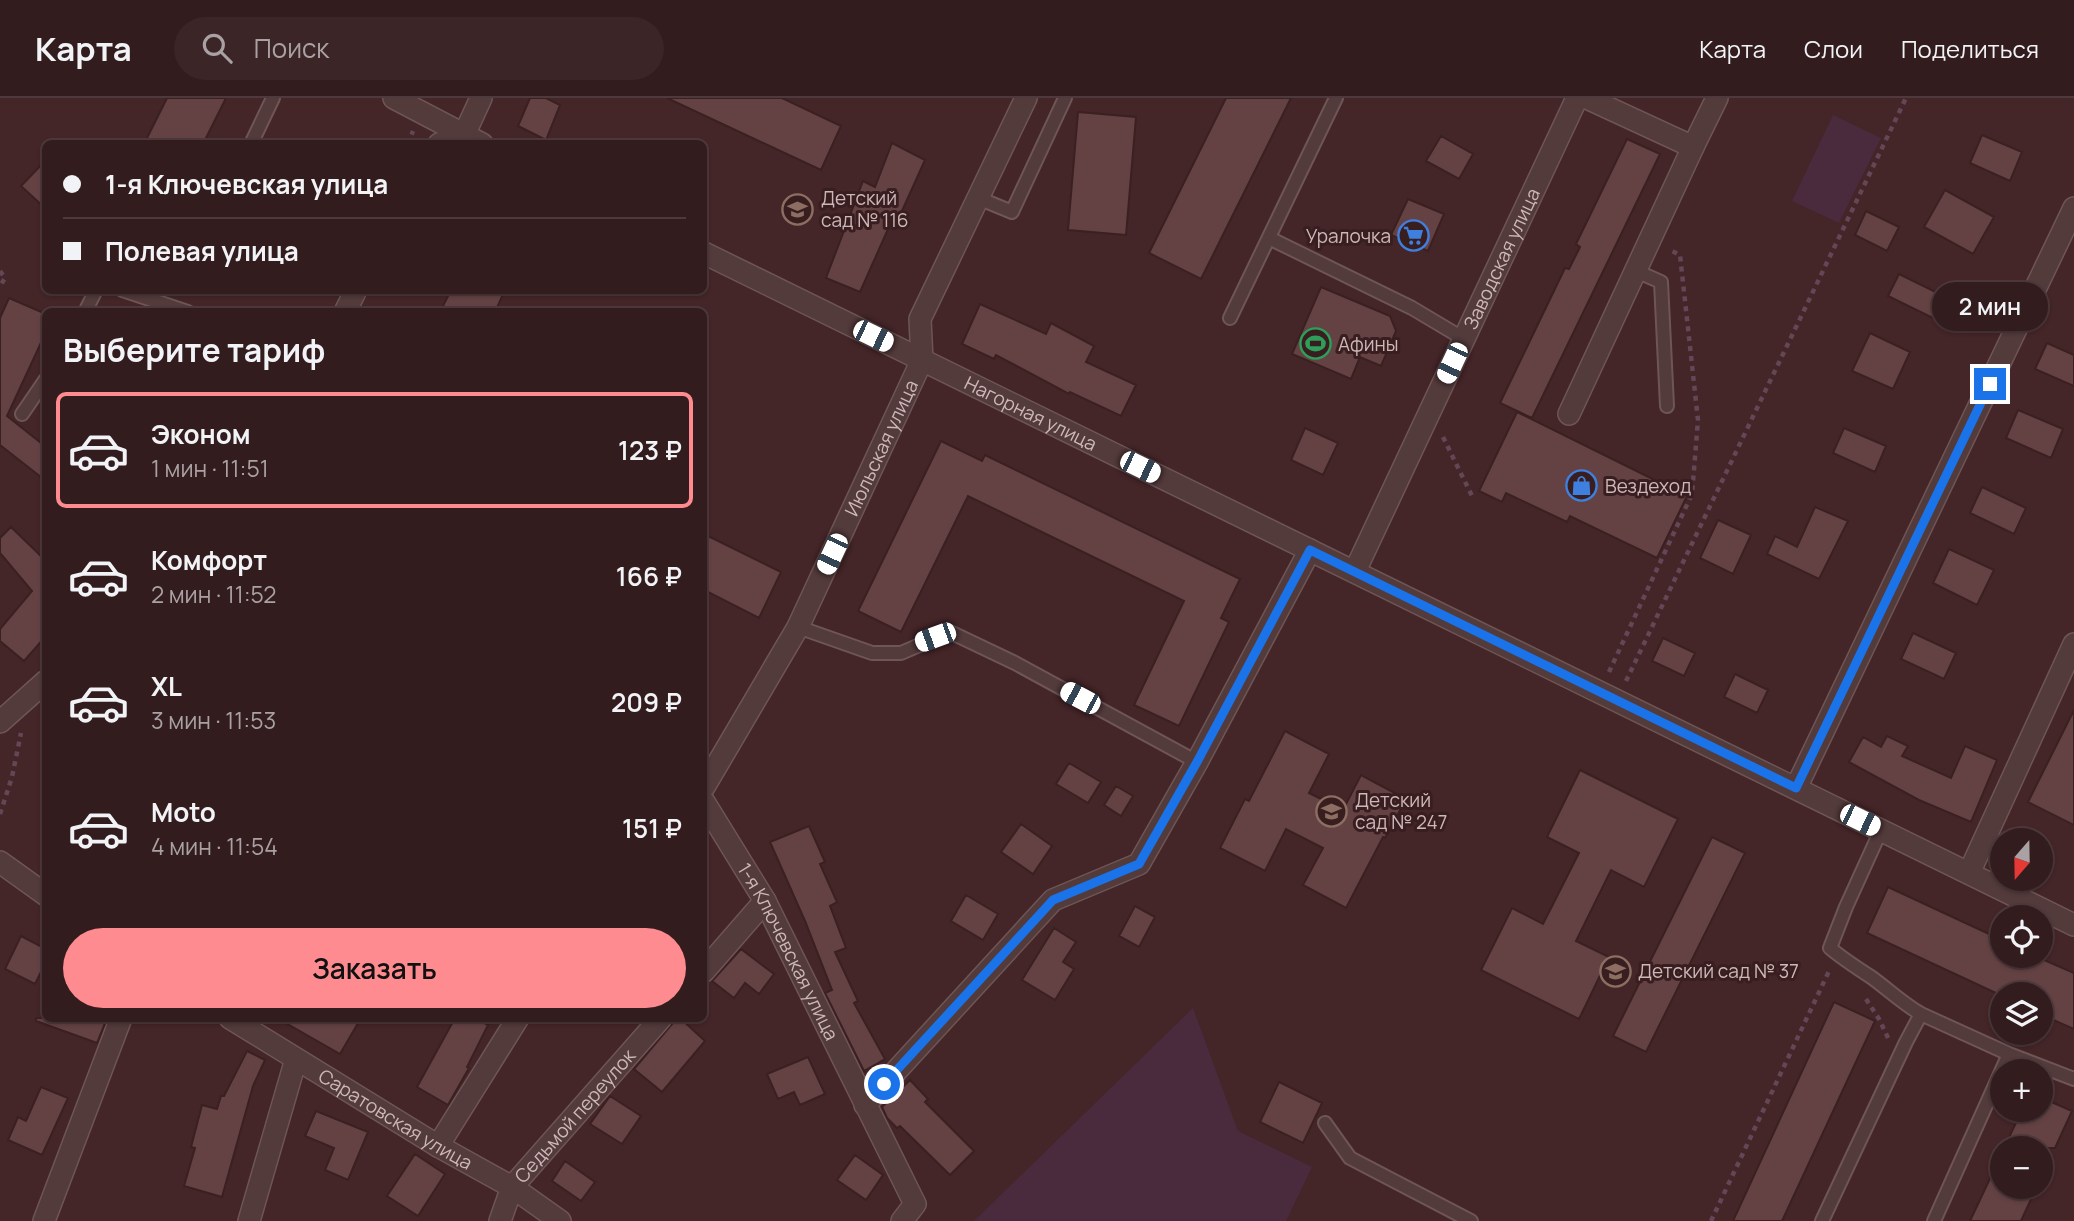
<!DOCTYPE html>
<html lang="ru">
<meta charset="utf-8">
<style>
body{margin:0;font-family:Manrope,sans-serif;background:#3b2527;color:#f1f3f6;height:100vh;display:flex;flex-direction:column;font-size:26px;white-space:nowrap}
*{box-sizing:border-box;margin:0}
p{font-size:23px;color:#a9a1a4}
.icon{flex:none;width:38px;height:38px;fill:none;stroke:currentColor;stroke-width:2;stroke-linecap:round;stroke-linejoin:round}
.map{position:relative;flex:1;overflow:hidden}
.details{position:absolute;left:42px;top:210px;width:665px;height:714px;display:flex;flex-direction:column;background:#331c1e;border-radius:10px;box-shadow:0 2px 5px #0004,0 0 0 2px #4e3a3c}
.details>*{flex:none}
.banner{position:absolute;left:42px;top:42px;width:665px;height:154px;border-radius:10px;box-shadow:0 2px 5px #0004,0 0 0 2px #4e3a3c;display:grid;align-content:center;height:154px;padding:0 21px;background:#331c1e}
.needle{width:46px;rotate:200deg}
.controls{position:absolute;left:1990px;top:730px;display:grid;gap:14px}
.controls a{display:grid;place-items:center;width:63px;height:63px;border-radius:50%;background:#331c1e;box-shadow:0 2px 5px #0004,0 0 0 2px #4e3a3c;font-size:35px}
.end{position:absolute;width:32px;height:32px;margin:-16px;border:9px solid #1a73e8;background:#fff;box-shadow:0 0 0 4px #fff}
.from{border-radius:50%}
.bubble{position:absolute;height:49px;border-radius:24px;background:#331c1e;box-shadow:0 2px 5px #0004,0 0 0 2px #4e3a3c;font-size:23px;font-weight:600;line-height:49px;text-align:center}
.car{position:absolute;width:21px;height:42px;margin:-21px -10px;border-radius:9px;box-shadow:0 0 5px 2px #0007;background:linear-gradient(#fff 24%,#345 0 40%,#fff 0 76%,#345 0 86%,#fff 0)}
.banner b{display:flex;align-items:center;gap:24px;height:66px;font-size:26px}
.banner b+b{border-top:2px solid #4e3a3c}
.banner i{width:18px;height:18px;background:#f1f3f6}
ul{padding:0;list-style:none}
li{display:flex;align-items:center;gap:21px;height:116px;margin:0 14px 10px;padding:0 7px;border:4px solid transparent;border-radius:10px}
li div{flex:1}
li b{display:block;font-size:26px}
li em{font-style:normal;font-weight:600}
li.on{border-color:#fe8b8f}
li>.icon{width:63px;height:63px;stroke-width:1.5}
h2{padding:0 21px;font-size:32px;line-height:84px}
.cta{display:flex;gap:14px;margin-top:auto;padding:14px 21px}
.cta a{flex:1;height:80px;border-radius:42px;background:#fe8b8f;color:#111;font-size:28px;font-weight:600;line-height:80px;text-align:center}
header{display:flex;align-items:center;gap:42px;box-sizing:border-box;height:98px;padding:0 35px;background:#331c1e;border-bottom:2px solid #4e3a3c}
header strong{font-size:33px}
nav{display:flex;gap:38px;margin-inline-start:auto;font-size:24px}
.search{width:490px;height:63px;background:#3b2527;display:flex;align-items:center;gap:18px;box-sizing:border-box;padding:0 24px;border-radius:38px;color:#a9a1a4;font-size:26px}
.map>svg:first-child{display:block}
.green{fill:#492b3d}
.building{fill:#644244;stroke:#3b2022;stroke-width:2}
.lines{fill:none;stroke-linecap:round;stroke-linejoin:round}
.lane-casing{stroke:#6e5556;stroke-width:16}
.street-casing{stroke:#6e5556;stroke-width:24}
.path{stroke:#634757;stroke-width:4.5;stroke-dasharray:5 5;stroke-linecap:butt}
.lane{stroke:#533a3b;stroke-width:12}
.street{stroke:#533a3b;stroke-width:21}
.route{stroke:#1a73e8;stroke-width:9}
.labels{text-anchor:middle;stroke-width:6;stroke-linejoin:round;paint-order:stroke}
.poi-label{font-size:19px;fill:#cdb7b8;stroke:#391e20;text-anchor:start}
.street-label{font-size:19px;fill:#cdb7b8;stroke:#391e20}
</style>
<header>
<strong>Карта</strong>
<div class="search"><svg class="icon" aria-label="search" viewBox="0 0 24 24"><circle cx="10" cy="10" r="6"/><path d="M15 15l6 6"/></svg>Поиск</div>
<nav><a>Карта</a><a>Слои</a><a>Поделиться</a></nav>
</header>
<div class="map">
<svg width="2074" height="1123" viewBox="0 0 2074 1123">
<rect width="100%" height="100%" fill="#442528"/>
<!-- green -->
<path class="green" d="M1833,17L1881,40L1839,125L1792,103Z
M1193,910L1238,1033L1312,1069L1286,1123H974Z"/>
<!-- building -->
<path class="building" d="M167,0H226L203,46H144Z
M530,0H546L560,7L546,42L518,28Z
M667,0H782L841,28L821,72Z
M1226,0H1291L1201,181L1149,155Z
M1078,14L1136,19L1126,137L1068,132Z
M1982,37L2022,54L2010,83L1970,65Z
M1441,38L1473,56L1459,81L1426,63Z
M1627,41L1660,56L1532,320L1500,305L1565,170L1569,171L1580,149L1576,146Z
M892,45L925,62L897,124L892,122L860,194L826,180L863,83L875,89Z
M46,62V111L21,88Z
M1945,92L1994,119L1973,156L1924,129Z
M1408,101L1444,116L1428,153L1391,137Z
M1866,113L1899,129L1887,153L1855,137Z
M1899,176L1956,204L1945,226L1888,198Z
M1321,189L1390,218L1396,233L1381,268L1360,259L1351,281L1292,256Z
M451,192H505L495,214H440Z
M9,200L46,216V234L7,318L46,349V383L0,347V220Z
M980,206L1046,236L1051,225L1094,248L1086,264L1136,287L1121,318L1070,294L1069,296L996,257L994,261L962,246Z
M1870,235L1910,254L1893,291L1852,273Z
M2047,245L2074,257V288L2035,271Z
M2018,312L2063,331L2051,360L2006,340Z
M1517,314L1687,398L1657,460L1570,418L1567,424L1506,395L1502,404L1479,393Z
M1305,330L1338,345L1323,377L1291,362Z
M1844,330L1886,348L1875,374L1833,355Z
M941,343L982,363L985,357L1240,481L1221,520L1229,524L1179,628L1134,607L1184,503L968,398L901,534L858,513Z
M1982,389L2026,410L2014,436L1970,415Z
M1815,409L1848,423L1819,481L1767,456L1775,438L1797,449Z
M1718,422L1751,437L1733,476L1700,460Z
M11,429L46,463V538L24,563L0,543V531L32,493L0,455V440Z
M704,436L781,474L759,520L704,492Z
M1949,451L1994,472L1977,507L1933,485Z
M1913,535L1956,555L1944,581L1901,561Z
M1663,540L1695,555L1684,578L1652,563Z
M1735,576L1768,592L1757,615L1724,599Z
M2074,612V727L2028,704Z
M1285,633L1329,656L1309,695L1343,712L1361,677L1406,701L1385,740L1383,739L1346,810L1303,787L1323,750L1286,731L1265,773L1220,750L1245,701L1249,703Z
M1887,638L1908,648L1902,658L1951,680L1965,648L1997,662L1971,724L1919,702L1849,664L1863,639L1881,649Z
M1069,665L1101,684L1088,705L1056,686Z
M1580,672L1678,721L1644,789L1611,772L1576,843L1609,859L1579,921L1481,872L1512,810L1543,826L1579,755L1547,739Z
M1116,688L1133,698L1121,718L1104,707Z
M1021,726L1052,748L1033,776L1001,754Z
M809,728L825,764L820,766L837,804L830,808L846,850L835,854L858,903L854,905L885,961L864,973L825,895L832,892L805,823L770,744Z
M1712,739L1745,755L1646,954L1613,938Z
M1888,789L2002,842V858H2035L2074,875V931L2040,916V896H1998L1867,835Z
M966,797L998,816L983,842L951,823Z
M1135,808L1155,819L1139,849L1119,838Z
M1054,830L1076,844L1063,864L1074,871L1055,902L1022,882Z
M21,838L46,851V864L35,886L5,871Z
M741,851L774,876L759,896L745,885L734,900L712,883Z
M1834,904L1875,923L1782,1123H1733Z
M36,920H107L97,945L36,923Z
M277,920H361L340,956Z
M455,920H475L488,927L467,969L469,970L448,1007L417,989Z
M677,920H680L705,943L662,994L634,971Z
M247,953L265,962L253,988L222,1099L184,1088L195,1050L191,1049L202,1007L217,1011L221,998H224Z
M808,959L825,996L800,1007L794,994L778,1001L767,976Z
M910,982L928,1001L925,1004L974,1053L950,1077L900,1028L897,1030L887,1020L882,1009Z
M1279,984L1322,1005L1303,1045L1260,1024Z
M41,989L68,1000L42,1057L8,1042L18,1019L26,1023Z
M610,998L641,1018L622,1046L590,1026Z
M2040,999L2072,1013L2055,1050H2004L2022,1012H2040Z
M316,1013L368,1034L348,1082L325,1072L334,1050L305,1038Z
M2002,1055V1088H2037L2021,1123H1970Z
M415,1056L445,1076L418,1118L387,1098Z
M855,1057L883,1077L866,1102L837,1082Z
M565,1063L595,1084L581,1103L552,1083Z"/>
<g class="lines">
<defs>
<path id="lane" d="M251,46L273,0
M978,100L1012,114L1065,0
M1269,140L1412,210L1464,241
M1636,173L1661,184L1667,308
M122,192L188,214
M85,214L96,192
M1230,220L1336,0
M22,316L46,281
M798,529L872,555H901L950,534L1015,565L1197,664
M1921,916L2009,956L2074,981
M1325,1025L1350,1060L1471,1123
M1822,1123L1906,944L1921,916C1902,905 1889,892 1871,879C1857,870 1843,861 1830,850L1846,809L1881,732
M1934,1123L2009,956"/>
<g id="street">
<path d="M394,0L482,46"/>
<path d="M1587,0L1693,49L1717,0"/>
<path d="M464,37L481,0"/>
<path d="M439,46L464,37"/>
<path id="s1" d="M704,155L2074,827"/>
<path d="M345,214L356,192"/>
<path d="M1569,316L1693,49"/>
<path id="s2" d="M1355,473L1577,0"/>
<path d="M0,624L46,583"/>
<path id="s3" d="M704,689L798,529L922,262L920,221L1026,0"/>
<path d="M1796,690L2074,110"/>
<path id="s4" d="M704,704L765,803L915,1106L902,1123"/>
<path d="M0,764L46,797"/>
<path d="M1969,775L2074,546"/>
<path d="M704,873L765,803"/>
<path id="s5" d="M230,920L438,1048L512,1089L560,1123"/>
<path d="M865,1007L1053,802L1139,766L1197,664L1310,452"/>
<path d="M438,1048L518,920"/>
<path d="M44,1123L121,920"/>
<path d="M249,1123L296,961"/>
<path id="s6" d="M500,1123L512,1089L661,920"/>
</g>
</defs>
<!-- lane casing -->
<use href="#lane" class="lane-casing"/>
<!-- street casing -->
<use href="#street" class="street-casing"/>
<!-- path -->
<path class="path" d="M408,46L413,33
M0,173L5,180L0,188
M1443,339L1472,398
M1609,574L1692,396L1698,322L1680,157L1668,151
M1626,583L1906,0
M0,716L12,679L21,635
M1866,901L1879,921L1889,942
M1711,1123L1830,871"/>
<!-- lane -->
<use href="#lane" class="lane"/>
<!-- street -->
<use href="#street" class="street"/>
</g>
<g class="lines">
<!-- route -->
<path class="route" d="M884,986L1053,802L1139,766L1197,664L1310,452L1796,690L1990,286"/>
</g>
<!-- icons -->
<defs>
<symbol id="school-ring" viewBox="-11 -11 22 22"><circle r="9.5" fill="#391e20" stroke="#8d6e63" stroke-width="1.5"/><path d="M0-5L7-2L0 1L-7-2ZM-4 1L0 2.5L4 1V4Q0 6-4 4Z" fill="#8d6e63"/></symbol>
<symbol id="supermarket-ring" viewBox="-11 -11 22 22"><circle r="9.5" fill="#391e20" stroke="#3f7fe0" stroke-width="1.5"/><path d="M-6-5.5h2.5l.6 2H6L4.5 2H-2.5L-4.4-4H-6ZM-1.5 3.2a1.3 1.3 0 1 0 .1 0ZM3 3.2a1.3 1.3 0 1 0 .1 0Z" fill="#3f7fe0"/></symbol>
<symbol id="stadium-ring" viewBox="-11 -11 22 22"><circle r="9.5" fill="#391e20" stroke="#2e9e5b" stroke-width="1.5"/><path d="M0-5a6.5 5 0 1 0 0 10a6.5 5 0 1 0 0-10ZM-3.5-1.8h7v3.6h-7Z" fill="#2e9e5b"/></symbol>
<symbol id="shop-ring" viewBox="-11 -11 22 22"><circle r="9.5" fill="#391e20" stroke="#3f7fe0" stroke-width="1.5"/><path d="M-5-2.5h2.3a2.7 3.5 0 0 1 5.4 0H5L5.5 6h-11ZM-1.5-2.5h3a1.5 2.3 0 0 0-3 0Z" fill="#3f7fe0"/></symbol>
</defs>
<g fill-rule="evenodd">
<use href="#school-ring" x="780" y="94" width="35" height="35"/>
<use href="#supermarket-ring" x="1396" y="120" width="35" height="35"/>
<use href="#stadium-ring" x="1298" y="228" width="35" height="35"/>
<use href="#shop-ring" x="1564" y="370" width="35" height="35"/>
<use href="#school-ring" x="1314" y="696" width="35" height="35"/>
<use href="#school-ring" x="1598" y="856" width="35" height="35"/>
</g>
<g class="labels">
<!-- poi labels -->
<g class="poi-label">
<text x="821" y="107">Детский<tspan x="821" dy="22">сад № 116</tspan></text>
<text x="1391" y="145" text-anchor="end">Уралочка</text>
<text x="1338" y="253">Афины</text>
<text x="1605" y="395">Вездеход</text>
<text x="1355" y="709">Детский<tspan x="1355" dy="22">сад № 247</tspan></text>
<text x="1638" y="880">Детский сад № 37</text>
</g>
<!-- street labels -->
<g class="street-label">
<text dy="7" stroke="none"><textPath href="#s2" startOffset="345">Заводская улица</textPath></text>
<text dy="7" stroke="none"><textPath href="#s1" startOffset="364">Нагорная улица</textPath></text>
<text dy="7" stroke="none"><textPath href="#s3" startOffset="383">Июльская улица</textPath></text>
<text dy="7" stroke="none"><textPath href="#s4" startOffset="172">1-я Ключевская улица</textPath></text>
<text dy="7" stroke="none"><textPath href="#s6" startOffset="131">Седьмой переулок</textPath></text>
<text dy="7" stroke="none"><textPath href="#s5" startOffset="194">Саратовская улица</textPath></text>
</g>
</g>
</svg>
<div class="controls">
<a><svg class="needle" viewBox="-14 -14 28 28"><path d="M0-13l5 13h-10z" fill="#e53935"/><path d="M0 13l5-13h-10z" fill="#a9a1a4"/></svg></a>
<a><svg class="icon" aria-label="locate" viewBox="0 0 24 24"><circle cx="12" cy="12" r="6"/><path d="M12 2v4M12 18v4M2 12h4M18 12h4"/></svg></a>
<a><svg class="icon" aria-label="layers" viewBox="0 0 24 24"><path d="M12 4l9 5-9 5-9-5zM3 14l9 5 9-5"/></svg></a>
<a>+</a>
<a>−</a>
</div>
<i class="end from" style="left:884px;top:986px"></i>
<i class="end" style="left:1990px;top:286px"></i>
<div class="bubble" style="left:1932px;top:184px;width:116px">2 мин</div>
<i class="car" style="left:873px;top:238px;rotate:116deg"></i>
<i class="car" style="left:1452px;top:265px;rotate:205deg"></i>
<i class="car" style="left:1140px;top:369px;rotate:116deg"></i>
<i class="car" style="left:832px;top:456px;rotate:205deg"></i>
<i class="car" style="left:935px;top:539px;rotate:250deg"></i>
<i class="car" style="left:1080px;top:600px;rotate:298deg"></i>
<i class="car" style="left:1860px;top:722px;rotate:116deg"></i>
<div class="banner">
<b><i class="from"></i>1-я Ключевская улица</b>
<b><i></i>Полевая улица</b>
</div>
<section class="details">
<h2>Выберите тариф</h2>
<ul>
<li class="on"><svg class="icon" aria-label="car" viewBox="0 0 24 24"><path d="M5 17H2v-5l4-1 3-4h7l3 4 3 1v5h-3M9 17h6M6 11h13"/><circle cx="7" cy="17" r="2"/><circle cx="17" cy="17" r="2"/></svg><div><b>Эконом</b><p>1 мин · 11:51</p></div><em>123 ₽</em></li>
<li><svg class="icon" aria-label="car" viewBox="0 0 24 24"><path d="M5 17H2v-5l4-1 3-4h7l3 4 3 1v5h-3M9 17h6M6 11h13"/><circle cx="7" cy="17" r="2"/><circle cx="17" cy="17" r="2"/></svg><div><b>Комфорт</b><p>2 мин · 11:52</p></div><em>166 ₽</em></li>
<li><svg class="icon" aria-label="car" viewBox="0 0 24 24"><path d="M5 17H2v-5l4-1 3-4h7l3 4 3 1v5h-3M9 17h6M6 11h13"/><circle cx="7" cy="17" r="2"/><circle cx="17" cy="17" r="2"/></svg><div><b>XL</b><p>3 мин · 11:53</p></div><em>209 ₽</em></li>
<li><svg class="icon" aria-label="car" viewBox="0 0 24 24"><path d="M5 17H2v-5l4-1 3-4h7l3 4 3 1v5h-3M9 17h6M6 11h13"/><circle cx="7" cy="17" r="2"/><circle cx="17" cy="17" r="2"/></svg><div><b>Moto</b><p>4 мин · 11:54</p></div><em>151 ₽</em></li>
</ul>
<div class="cta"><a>Заказать</a></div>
</section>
</div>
